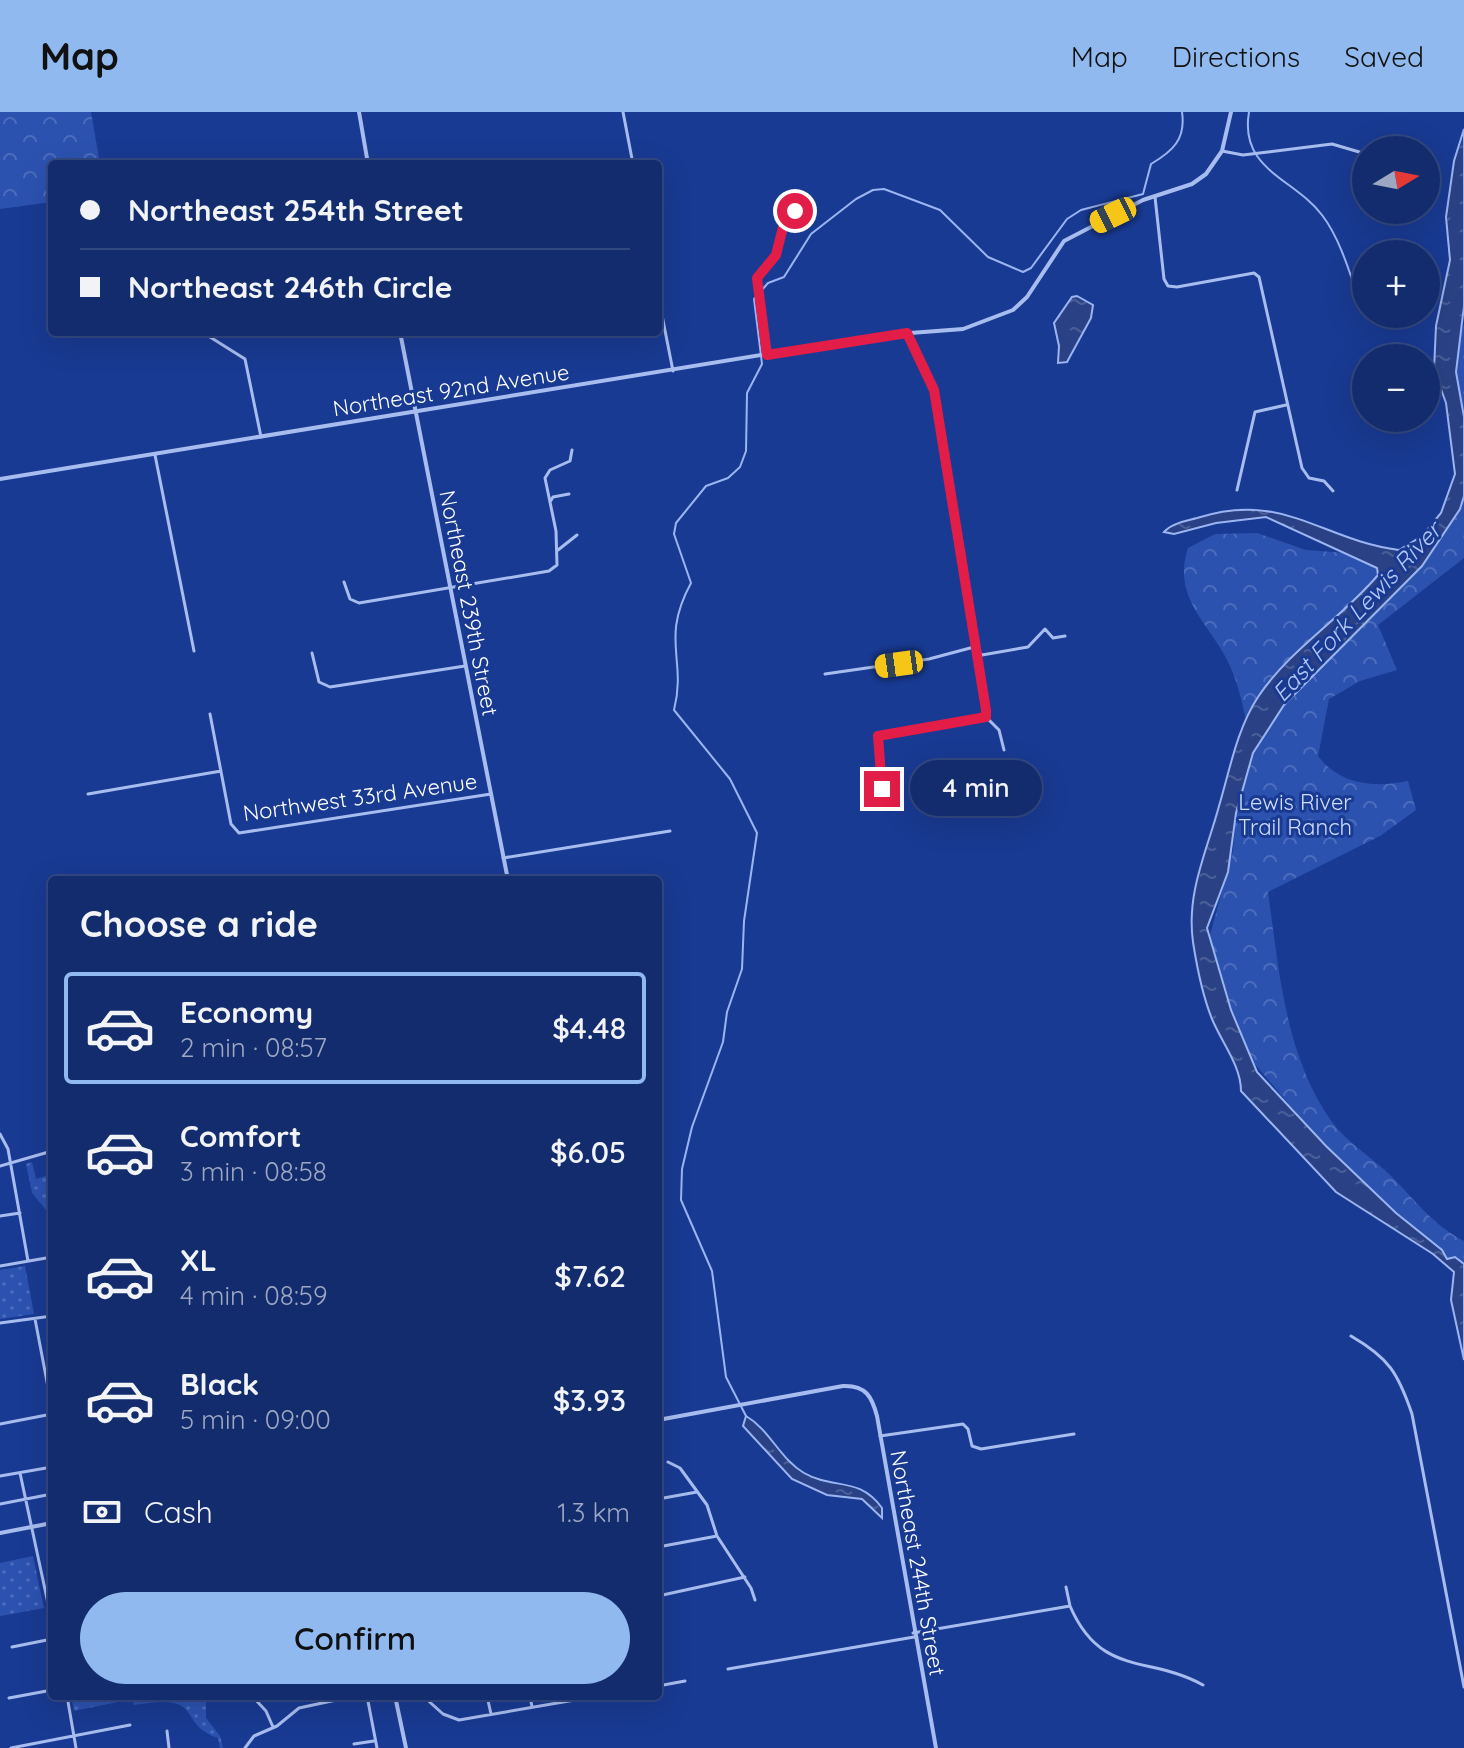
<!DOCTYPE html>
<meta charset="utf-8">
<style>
body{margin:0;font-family:Quicksand,sans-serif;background:#203876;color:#f1f3f6;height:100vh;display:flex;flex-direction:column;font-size:30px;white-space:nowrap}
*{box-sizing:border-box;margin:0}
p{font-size:26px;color:#9da7c2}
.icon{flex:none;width:44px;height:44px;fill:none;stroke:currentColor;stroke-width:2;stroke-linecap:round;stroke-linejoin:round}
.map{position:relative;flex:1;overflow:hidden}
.details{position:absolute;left:48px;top:764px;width:614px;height:824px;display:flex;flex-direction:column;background:#132c6e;border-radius:8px;box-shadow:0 8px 32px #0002,0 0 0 2px #324881}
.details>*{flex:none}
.top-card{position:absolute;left:48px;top:48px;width:614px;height:176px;border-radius:8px;box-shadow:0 8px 32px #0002,0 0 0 2px #324881;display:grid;align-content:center;height:176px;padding:0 32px;background:#132c6e}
.needle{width:52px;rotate:80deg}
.controls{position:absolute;left:1352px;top:24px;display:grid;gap:16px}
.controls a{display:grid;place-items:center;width:88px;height:88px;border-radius:50%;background:#132c6e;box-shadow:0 8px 32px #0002,0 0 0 2px #324881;font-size:40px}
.end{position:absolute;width:36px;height:36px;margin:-18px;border:10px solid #e11d48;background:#fff;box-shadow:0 0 0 4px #fff}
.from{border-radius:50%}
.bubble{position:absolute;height:56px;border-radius:28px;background:#132c6e;box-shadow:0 8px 32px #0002,0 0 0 2px #324881;font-size:26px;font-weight:600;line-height:56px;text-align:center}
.car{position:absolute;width:24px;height:48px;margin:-24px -12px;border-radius:10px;box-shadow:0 0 6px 2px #0007;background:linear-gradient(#f5c518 24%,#345 0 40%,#f5c518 0 76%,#345 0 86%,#f5c518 0)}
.top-card b{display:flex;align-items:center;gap:28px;height:76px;font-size:30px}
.top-card b+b{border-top:2px solid #324881}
.top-card i{width:20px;height:20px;background:#f1f3f6}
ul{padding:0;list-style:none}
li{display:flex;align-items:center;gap:24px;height:112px;margin:0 16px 12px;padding:0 16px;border:4px solid transparent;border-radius:8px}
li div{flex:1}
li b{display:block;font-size:30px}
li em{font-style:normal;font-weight:600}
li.on{border-color:#90b9f0}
li>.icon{width:72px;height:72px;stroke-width:1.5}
h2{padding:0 32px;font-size:36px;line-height:96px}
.pay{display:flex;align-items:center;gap:20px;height:88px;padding:0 32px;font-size:30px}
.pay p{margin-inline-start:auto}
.button{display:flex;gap:16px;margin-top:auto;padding:16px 32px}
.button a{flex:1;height:92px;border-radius:48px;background:#90b9f0;color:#111;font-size:32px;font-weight:600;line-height:92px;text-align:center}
header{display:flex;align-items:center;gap:48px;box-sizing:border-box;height:112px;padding:0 40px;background:#90b9f0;color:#111}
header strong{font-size:38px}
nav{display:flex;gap:44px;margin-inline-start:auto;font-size:28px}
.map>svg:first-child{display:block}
.forest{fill:url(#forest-crowns)}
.park{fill:url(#park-dots)}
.water{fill:url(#water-ripples);stroke:#9bb5f2;stroke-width:2}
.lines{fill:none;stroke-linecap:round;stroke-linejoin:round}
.stream{stroke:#9bb5f2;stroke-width:2}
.minor{stroke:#a8bdef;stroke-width:3}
.tertiary{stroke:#a8bdef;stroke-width:4}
.route{stroke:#e11d48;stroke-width:10}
.labels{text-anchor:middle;stroke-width:6;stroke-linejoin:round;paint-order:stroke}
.street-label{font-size:22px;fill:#fff;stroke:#193a92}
.park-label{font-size:22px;fill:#cfdcfb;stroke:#193a92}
.water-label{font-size:24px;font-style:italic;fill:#b4c8f6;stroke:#193a92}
</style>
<header>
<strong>Map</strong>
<nav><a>Map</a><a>Directions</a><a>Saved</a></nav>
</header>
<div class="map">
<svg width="1464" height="1636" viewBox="0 0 1464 1636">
<defs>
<pattern id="forest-crowns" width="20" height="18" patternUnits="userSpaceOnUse" patternTransform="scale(2)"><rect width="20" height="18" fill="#2c52b0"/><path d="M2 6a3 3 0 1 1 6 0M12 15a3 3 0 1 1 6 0" fill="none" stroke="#4c6cbc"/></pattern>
<pattern id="park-dots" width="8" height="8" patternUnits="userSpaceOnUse" patternTransform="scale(2)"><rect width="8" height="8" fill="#2c52b0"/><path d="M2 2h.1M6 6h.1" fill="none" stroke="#4c6cbc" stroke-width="1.8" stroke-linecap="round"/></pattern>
<pattern id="water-ripples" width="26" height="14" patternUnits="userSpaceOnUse" patternTransform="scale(2)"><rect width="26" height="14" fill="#2a4285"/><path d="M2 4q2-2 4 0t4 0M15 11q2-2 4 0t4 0" fill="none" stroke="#4a5e97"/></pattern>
</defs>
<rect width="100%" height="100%" fill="#193a92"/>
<!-- forest -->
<path class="forest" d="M0,0H91L100,52H52V90L0,97Z
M1464,213V336C1458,301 1439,244 1464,213Z
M1464,346V446L1378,513L1397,558L1360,569L1329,587L1318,644C1340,673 1375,676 1408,669L1416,698L1380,724L1268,780C1279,857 1285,945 1332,1010C1347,1031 1373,1046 1391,1064C1415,1088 1433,1113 1464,1129V1167L1461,1150L1447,1146L1327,1037L1249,945L1224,885L1209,827L1233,739L1236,701L1253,641L1284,593L1422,454Z
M1257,421L1306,438L1346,441L1375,454L1379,463C1336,513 1276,549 1246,608C1242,590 1238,572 1230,554C1212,513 1171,488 1188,436L1215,422Z"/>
<!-- park -->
<path class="park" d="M32,1050L36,1067L52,1062V1105L32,1081L26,1052Z
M25,1154L34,1202L0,1207V1158Z
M33,1444L44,1496L0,1504V1451Z
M71,1584H206V1606L220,1624L223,1636H220L218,1626C175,1611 207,1580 134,1593L132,1587L74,1599Z"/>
<!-- water -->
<path class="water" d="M1464,17V194L1456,260L1464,305V384L1460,397L1422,454L1284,593L1253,641L1236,701L1228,760L1207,816L1231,898L1257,960L1326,1034L1396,1101L1442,1138L1447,1147L1455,1145L1464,1152V1248L1451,1188L1454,1160L1433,1142L1336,1080L1241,979C1241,954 1222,931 1212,907C1202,882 1197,856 1193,830C1186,781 1207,739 1219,694C1230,657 1237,617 1258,585C1289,538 1342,506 1378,463L1377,456L1266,405L1216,411L1174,422L1164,420C1172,411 1186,409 1197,406C1283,378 1321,428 1399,438L1422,424L1441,401L1455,362L1446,291L1434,258L1436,214L1450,148L1446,105L1454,49Z
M1077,184L1093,193L1091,206L1067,250L1058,251L1059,234L1054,211L1072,185Z
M746,1304C770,1318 780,1347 804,1361C834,1378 859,1364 882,1396V1406L862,1387L827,1383L792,1367L743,1314Z"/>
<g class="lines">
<!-- stream -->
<path class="stream" d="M1249,0C1239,58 1294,66 1322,103C1342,129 1352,169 1363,200
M746,1304L726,1265L712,1159L681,1088L682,1057L692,1015L723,930L727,900L742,857L744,809L757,721L730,667L674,598C687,547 660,528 691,471L674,422L676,411L706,374L728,366L740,355L746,339L747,281L762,252L754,187L768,171L784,165L811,122L856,87L873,78L884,77L940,98L988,145L1023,160L1031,156L1067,107L1081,98L1143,82L1151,52C1173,39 1186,27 1182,0"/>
<!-- minor -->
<path class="minor" d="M623,0L633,52
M1383,38L1397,30
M1222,39L1243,43L1332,32L1366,42
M1155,85L1164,167L1168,174L1177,175L1254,161L1259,165L1302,356L1309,366L1324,369L1333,379
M658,183L673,259
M202,220L245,247L261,325
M907,221L934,278L986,605L999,618L1004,638
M767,243L757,166L776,143L783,115L795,99
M155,343L194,539
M1237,378L1255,300L1286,293
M550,390L553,385L569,382
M558,438L577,423
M344,470L350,487L359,491L549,459L557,453L556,419L545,366L550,358L570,349L572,338
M312,541L319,570L330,575L465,554
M825,562L929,547L974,535L982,543L1028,535L1045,517L1053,526L1065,524
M210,602L231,712L239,721L491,682
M882,677L878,624L986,605
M88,682L221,659
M503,746L670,719
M0,1022L8,1037L28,1149
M0,1054L52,1039
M0,1104L20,1101
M0,1154L52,1145
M35,1207L52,1296
M0,1211L52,1204
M1351,1224C1389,1246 1398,1261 1412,1302L1464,1575
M0,1312L52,1302
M880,1324L963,1312L968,1317L972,1334L981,1337L1074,1322
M668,1350L680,1356L707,1393L717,1424L751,1476L755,1488
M20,1361L52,1510
M0,1364L52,1355
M658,1387L697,1380
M0,1392L52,1382
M658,1435L717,1424
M1066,1475L1070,1494
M658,1484L745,1465
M913,1521L1070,1494C1101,1566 1150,1543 1203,1573
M12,1535L52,1527
M658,1550L662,1573
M728,1557L914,1525
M658,1574L685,1569
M67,1584L76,1636
M252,1584L266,1599L273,1615
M367,1584L377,1636
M423,1584L443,1602L459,1608L598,1584
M487,1584L491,1602
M530,1584L532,1595
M9,1586L52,1578
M167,1619L169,1636
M354,1632L374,1629
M11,1636L130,1613
M245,1636L254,1624L277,1614L299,1596L355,1584"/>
<!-- tertiary -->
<path class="tertiary" d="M359,0L368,52
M400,220L508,768
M0,367L884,223L963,217L1013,198L1027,185L1064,129L1143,88L1192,72L1206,62L1222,39L1231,0
M658,1308L843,1274C866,1273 872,1285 877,1304L936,1636
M0,1421L52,1411
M395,1584L406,1636"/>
</g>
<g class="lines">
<!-- route -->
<path class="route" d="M795,99L783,115L776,143L757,166L767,243L907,221L934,278L986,598V605L878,624L882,677"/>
</g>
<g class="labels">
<!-- street labels -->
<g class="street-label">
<text transform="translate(451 278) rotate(-9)" y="8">Northeast 92nd Avenue</text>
<text transform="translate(469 491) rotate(79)" y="8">Northeast 239th Street</text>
<text transform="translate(360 685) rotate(-8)" y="8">Northwest 33rd Avenue</text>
<text transform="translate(918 1451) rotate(80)" y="8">Northeast 244th Street</text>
</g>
<!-- park labels -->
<g class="park-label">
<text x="1295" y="698">Lewis River<tspan x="1295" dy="25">Trail Ranch</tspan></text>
</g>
<!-- water labels -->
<g class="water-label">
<text transform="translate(1357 500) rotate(-47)" y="8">East Fork Lewis River</text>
</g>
</g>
</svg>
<div class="controls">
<a><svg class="needle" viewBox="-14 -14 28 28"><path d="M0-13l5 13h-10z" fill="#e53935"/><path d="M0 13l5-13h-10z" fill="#9da7c2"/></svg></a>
<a>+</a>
<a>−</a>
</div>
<i class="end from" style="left:795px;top:99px"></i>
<i class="end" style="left:882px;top:677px"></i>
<div class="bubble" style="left:910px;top:648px;width:132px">4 min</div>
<i class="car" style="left:1113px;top:103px;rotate:244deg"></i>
<i class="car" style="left:899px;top:552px;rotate:262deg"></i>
<div class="top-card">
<b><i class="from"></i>Northeast 254th Street</b>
<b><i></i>Northeast 246th Circle</b>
</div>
<section class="details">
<h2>Choose a ride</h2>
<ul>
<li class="on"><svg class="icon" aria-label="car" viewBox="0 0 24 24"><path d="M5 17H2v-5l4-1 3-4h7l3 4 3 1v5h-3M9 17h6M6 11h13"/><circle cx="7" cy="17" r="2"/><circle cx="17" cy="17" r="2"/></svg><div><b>Economy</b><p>2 min · 08:57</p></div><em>$4.48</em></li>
<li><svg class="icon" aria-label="car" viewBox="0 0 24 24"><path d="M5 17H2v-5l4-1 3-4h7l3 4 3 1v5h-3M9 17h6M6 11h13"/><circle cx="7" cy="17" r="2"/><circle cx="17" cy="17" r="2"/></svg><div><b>Comfort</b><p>3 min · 08:58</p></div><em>$6.05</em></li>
<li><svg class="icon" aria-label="car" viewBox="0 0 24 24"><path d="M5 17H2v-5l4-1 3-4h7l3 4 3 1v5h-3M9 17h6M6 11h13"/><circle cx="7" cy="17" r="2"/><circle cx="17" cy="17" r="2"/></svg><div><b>XL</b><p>4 min · 08:59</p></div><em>$7.62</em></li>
<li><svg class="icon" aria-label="car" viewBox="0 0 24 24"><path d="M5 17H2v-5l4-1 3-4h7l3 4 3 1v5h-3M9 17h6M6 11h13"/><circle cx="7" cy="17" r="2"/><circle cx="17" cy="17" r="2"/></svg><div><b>Black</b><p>5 min · 09:00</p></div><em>$3.93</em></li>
</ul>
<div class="pay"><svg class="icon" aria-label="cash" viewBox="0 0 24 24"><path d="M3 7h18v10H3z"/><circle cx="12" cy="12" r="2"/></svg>Cash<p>1.3 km</p></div>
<div class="button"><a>Confirm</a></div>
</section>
</div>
